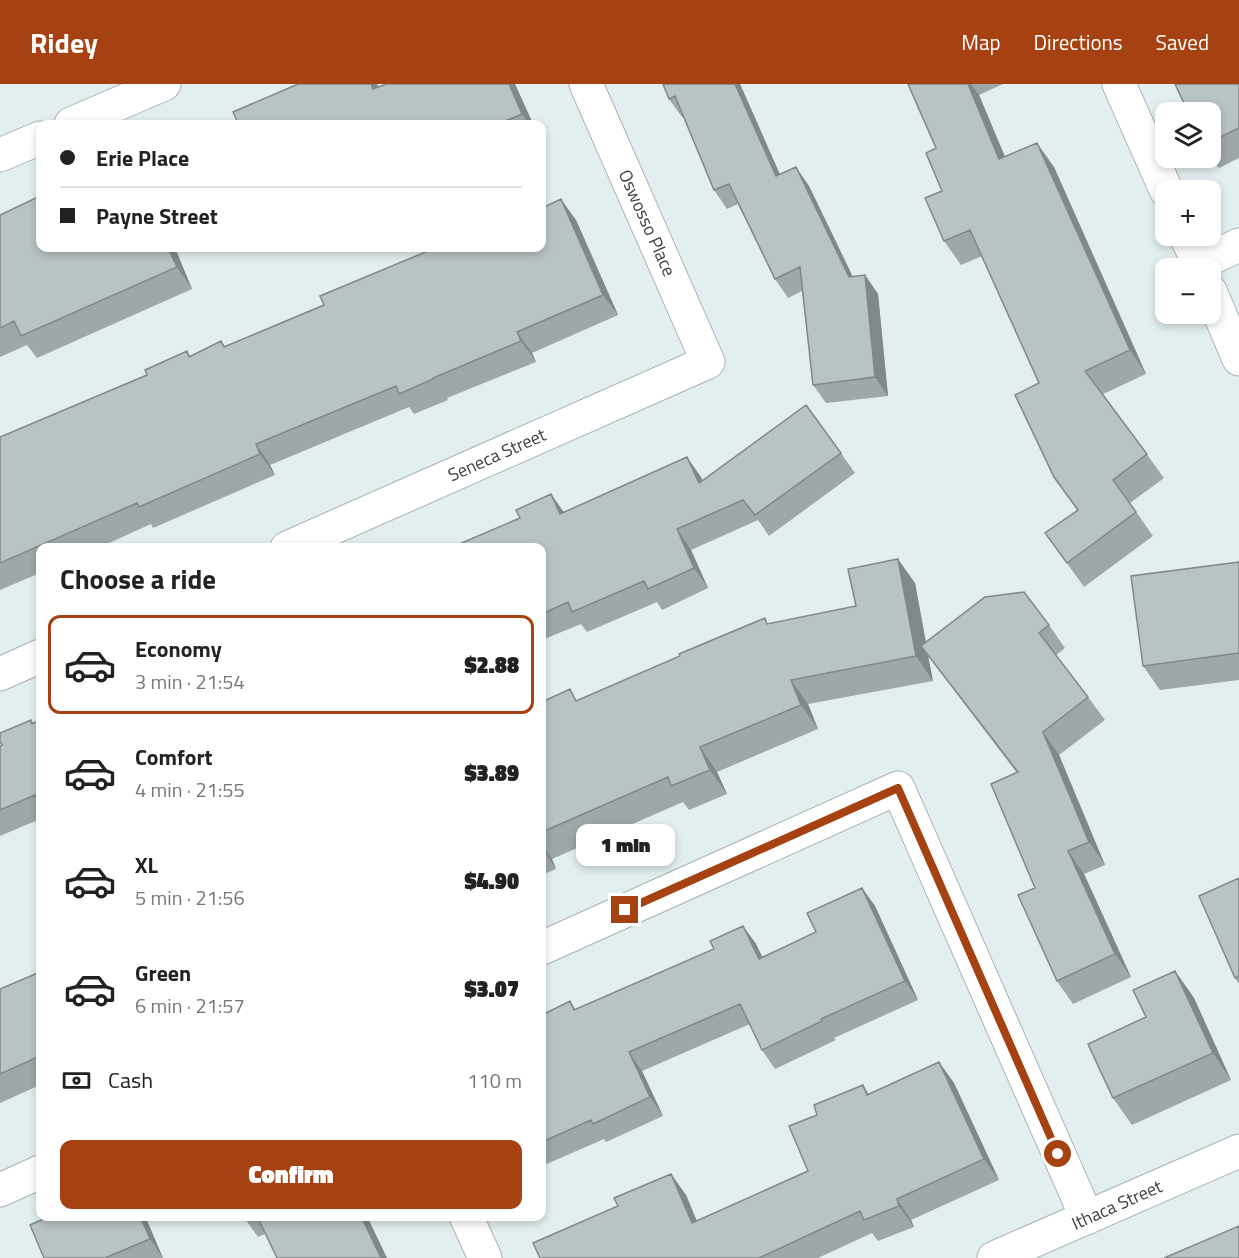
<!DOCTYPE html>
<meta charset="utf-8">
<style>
body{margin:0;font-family:"Titillium Web",sans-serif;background:#f2f2f2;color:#222;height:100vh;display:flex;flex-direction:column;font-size:22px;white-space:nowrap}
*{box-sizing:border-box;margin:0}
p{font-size:20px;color:#767676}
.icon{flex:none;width:33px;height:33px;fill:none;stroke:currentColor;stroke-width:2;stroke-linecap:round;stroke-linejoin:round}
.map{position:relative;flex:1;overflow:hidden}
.details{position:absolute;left:36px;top:459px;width:510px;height:678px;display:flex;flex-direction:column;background:#fff;border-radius:12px;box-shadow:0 3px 9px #0003}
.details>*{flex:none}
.hud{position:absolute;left:36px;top:36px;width:510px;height:132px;border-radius:12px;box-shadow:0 3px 9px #0003;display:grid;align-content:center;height:132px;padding:0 24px;background:#fff}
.tools{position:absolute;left:1155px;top:18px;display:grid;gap:12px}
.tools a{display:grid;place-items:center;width:66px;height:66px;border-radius:12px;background:#fff;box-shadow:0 3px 9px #0003;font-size:30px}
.end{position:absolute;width:27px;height:27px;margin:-14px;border:8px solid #a64211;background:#fff;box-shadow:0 0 0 3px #fff}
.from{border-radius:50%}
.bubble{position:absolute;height:42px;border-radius:12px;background:#fff;box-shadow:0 3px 9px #0003;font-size:20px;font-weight:800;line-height:42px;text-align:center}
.hud b{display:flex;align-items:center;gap:21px;height:57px;font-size:22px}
.hud b+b{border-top:2px solid #e0e0e0}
.hud i{width:15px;height:15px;background:#222}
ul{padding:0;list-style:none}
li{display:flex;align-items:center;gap:18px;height:99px;margin:0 12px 9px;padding:0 12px;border:3px solid transparent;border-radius:12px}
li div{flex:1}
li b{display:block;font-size:22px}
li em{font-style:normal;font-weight:800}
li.active{border-color:#a64211}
li>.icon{width:54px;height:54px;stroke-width:1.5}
h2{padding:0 24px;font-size:27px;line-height:72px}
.pay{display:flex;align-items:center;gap:15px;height:66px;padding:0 24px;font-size:22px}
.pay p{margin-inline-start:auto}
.action{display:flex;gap:12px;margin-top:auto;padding:12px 24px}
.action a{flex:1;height:69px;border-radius:12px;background:#a64211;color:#fff;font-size:24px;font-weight:800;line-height:69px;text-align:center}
header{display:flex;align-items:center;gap:36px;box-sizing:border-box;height:84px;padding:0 30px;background:#a64211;color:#fff}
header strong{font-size:28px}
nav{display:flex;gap:33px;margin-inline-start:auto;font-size:21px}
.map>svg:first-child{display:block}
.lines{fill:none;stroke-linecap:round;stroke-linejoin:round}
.street-casing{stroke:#a8b3b4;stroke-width:35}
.street{stroke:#fff;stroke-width:33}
.wall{fill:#9ea8a9}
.shaded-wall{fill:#818889}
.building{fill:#b8c3c4;stroke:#818889;stroke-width:1.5}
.route{stroke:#a64211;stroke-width:8}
.labels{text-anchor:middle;stroke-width:4.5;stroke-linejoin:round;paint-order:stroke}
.street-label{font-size:18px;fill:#393e3e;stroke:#fff}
</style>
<header>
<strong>Ridey</strong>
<nav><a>Map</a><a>Directions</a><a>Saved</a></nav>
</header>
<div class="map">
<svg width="1239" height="1174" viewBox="0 0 1239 1174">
<rect width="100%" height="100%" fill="#e2eeef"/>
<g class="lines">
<defs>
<path id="street" d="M1119,0L1166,106
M71,40L164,0
M0,71L40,54
M1186,152L1201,184
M1199,180L1239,161
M1210,207L1239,275
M287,464L708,278L586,0
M0,590L40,572
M542,864L898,704L1087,1134
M0,1106L40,1088
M466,1132L485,1174
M994,1174L1239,1067"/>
</defs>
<!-- street casing -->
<use href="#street" class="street-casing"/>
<!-- street -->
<use href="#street" class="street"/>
</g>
<!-- wall -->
<path class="wall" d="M298,0H377L379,3L515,0L533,40H230L237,37Z
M663,0H740L780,91L809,102L853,193L865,191L878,210L888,312L826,319L813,301L802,207L788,214L775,195L738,120L727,125L714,106L683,33H682L669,15Z
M908,0H1003L979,11L1005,73L1054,83L1146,290L1103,310L1164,394L1130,419L1153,452L1084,503L1045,449L1077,426L1054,393L1039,299L982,172L961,181L944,157L942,107L936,64Z
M1239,0V74L1219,84L1210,72V28Z
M0,131L40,164H175L192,205L37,274L27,261L0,273Z
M576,136L618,231L532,269L536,278L447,314L448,316L414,330L409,323L270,381L275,391L153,444L151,440L98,464H40V489L0,506V353L147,291L187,267L190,272L221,257L225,262Z
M841,369L855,389L769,452L758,436L691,466L708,504L662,526L657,518L587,548L581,540L542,556V464L520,434L551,410L564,428L701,393L702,396Z
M1239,478V596L1160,606L1143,582Z
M915,499L926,558L1049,541L1065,564L1056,571L1088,613L1105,636L1059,671L1105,781L1084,790L1131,893L1073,920L1057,897L1035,804L1017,689L928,572L933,597L808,620L818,645L717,688L727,710L689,726L683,718L552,775L556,785L542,791V618L578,616L769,540L856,522Z
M31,636L33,639L40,636V735L0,752V662Z
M1239,794V900L1235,894Z
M862,804L875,822L918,916L834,954L836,956L775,985L762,966L750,940L642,987L663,1032L606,1058L604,1055L542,1082V931L570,917L576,926L714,865L743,842L756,860L762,873L816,848Z
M1175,887L1194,914L1231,996L1132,1041L1113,1014L1146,933Z
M40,888V1001L0,1019V905Z
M939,978L954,999L999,1096L911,1136L914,1143L878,1157L872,1149L818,1174H540L618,1122L671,1090L686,1111L697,1137L808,1087L817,1031L863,1001L869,1010Z
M50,1132H145L163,1174H44Z
M243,1132H367L265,1150L258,1153Z"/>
<!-- shaded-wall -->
<path class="shaded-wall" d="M371,0H377L389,28L373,5Z
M509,0H515L533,40H529L522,30Z
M735,0H740L789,111L776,92Z
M968,0H971L979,11L1016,99L999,75Z
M1037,59L1054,83L1146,290L1130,266Z
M796,83L809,102L862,212L849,193Z
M561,115L576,136L618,231L603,211Z
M168,164H175L192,205L177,183Z
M865,191L878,210L888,312L875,293Z
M517,248L532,269L536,278L521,257Z
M256,360L270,381L275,391L260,370Z
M687,373L701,393L713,420L699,399Z
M551,410L565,431L560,430Z
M677,445L691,466L708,504L694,484Z
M898,475L915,499L928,571L921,562L928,572L933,597L916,572Z
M791,596L808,620L818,645L801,621Z
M1043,648L1059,671L1105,781L1089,758Z
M700,663L717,688L727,710L710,686Z
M542,761L552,775L556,785L542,764Z
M1068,767L1084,790L1131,893L1115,870Z
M862,804L875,822L918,916L905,897Z
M743,842L756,860L772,893L759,875Z
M1175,887L1194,914L1231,996L1213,969Z
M629,968L642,987L663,1032L650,1013Z
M939,978L954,999L999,1096L984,1075Z
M671,1090L686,1111L706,1160L692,1139Z
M897,1115L911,1136L914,1143L899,1122Z
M140,1132H145L163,1174L150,1155Z
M361,1132H367L387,1174H381Z"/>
<!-- building -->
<path class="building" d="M298,0H371L373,5L386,0H509L522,30L498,40H230L237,37L233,28Z
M663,0H735L776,92L796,83L849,193L865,191L875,293L813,301L800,183L775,195L729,100L714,106L675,12L669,15Z
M908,0H968L999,75L1037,59L1130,266L1085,287L1147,370L1113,396L1136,428L1067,479L1045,449L1078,426L1054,393L1015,311L1039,299L970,146L944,157L925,114L942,107L926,69L936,64Z
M1175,0H1239V44L1210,58V28H1188Z
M40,112V164H168L177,183L21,252L14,237L0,244V131Z
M561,115L603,211L517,248L521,257L433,294V295L399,310L396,302L256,360L260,370L139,423L137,419L0,479V353L147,291L145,286L187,267L189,273L221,257L224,263L324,221L320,212L435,164H542V124Z
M806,321L841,369L755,431L743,416L677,445L694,484L648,505L644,497L572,528L568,518L542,530V464H450L520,434L516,426L551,410L560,430L687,373L699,399Z
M898,475L916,572L791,596L801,621L700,663L710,686L671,702L668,693L542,748V618L570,605L576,617L680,572L679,570L765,534L767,540L856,522L848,485Z
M1239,478V569L1143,582L1131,492Z
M1024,508L1049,541L1039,549L1088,613L1043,648L1089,758L1068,767L1115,870L1057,897L1018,811L1035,804L991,700L1018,688L921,562L985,513Z
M31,636L32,640L40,636V723L35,711L0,726V662L2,661L0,657V649Z
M1239,794V892L1235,894L1199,812Z
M862,804L905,897L821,935L822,937L762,966L740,920L629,968L650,1013L593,1040L591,1036L542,1058V931L570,917L574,926L714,865L710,857L743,842L759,875L816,848L807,829Z
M1175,887L1213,969L1113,1014L1088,960L1146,933L1133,906Z
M40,888V972L0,990V905Z
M939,978L984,1075L897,1115L899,1122L864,1136L860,1127L759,1174H540L533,1159L618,1122L614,1114L671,1090L692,1139L808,1087L789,1042L817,1031L814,1021L863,1001L867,1011Z
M50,1132H140L150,1155L107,1173V1174H44L30,1141Z
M257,1132H361L381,1174H277Z
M1239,1142V1174H1164Z"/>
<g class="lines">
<!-- route -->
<path class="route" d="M625,826L898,704L1058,1070"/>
</g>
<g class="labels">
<!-- street labels -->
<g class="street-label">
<text transform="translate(647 139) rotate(66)" y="6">Oswosso Place</text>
<text transform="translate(497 371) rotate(-24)" y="6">Seneca Street</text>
<text transform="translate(1117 1121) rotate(-24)" y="6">Ithaca Street</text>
</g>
</g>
</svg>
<div class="tools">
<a><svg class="icon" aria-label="layers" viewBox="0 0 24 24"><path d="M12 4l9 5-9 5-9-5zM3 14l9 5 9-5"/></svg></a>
<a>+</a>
<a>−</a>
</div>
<i class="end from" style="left:1058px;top:1070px"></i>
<i class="end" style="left:625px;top:826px"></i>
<div class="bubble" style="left:576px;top:740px;width:99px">1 min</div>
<div class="hud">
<b><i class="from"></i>Erie Place</b>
<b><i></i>Payne Street</b>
</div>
<section class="details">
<h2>Choose a ride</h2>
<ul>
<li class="active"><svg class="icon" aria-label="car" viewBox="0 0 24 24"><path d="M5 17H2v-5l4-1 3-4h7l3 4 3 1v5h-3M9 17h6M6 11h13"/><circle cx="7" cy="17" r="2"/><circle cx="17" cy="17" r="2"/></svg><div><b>Economy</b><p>3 min · 21:54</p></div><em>$2.88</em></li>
<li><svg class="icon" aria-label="car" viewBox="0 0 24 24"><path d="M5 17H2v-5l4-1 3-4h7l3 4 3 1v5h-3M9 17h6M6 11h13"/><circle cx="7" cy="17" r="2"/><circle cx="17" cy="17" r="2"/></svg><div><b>Comfort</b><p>4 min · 21:55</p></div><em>$3.89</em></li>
<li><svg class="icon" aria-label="car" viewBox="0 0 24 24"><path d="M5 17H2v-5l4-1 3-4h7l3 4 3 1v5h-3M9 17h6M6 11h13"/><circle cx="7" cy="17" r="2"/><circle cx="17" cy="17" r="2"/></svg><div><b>XL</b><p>5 min · 21:56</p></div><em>$4.90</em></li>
<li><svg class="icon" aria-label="car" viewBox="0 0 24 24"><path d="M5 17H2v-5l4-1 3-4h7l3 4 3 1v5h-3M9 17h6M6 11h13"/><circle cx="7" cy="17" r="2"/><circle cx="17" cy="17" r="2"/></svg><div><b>Green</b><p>6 min · 21:57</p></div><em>$3.07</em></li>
</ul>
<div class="pay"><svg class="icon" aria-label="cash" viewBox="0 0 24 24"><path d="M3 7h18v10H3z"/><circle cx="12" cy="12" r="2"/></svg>Cash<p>110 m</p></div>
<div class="action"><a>Confirm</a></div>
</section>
</div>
